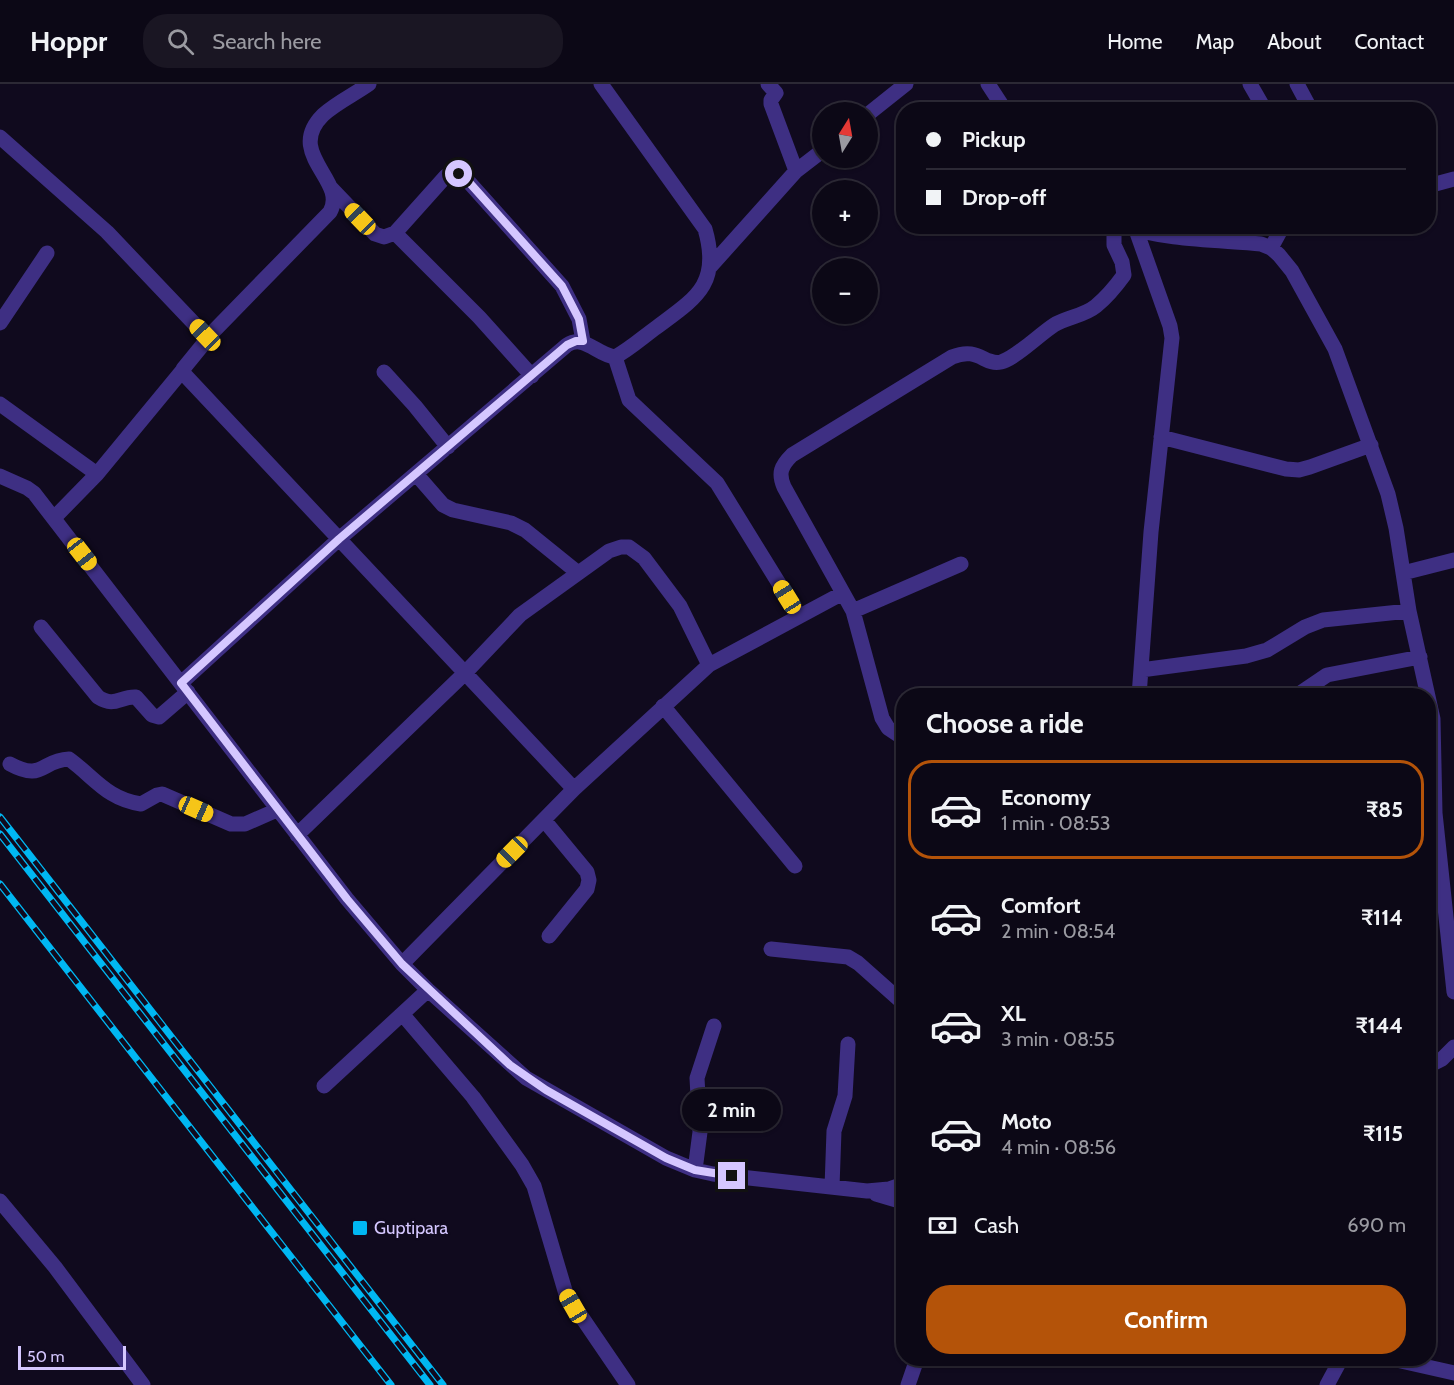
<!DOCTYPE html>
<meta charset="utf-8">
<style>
body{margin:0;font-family:Cabin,sans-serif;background:#1a1623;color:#f1f3f6;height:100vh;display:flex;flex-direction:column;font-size:22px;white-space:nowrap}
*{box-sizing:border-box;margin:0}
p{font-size:20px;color:#9a9aa1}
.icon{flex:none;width:33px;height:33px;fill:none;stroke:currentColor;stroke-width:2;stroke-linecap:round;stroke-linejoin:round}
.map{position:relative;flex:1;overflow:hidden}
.sheet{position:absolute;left:896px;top:604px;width:540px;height:678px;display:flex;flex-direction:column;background:#0c0816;border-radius:24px;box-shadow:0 2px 4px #0004,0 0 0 2px #2c2935}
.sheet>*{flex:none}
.banner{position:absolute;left:896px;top:18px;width:540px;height:132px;border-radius:24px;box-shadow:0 2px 4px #0004,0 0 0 2px #2c2935;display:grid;align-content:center;height:132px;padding:0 30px;background:#0c0816}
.needle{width:39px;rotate:11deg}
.tools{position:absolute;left:812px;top:18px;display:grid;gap:12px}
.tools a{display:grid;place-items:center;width:66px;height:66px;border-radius:50%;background:#0c0816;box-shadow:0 2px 4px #0004,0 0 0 2px #2c2935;font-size:30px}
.scale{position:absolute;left:18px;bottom:15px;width:108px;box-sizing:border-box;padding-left:6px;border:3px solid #d5c7ff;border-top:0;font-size:16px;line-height:21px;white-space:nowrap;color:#d5c7ff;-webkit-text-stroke:4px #100a1e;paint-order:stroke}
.end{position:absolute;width:27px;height:27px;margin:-14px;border:8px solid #d5c7ff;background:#111;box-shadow:0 0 0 3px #111}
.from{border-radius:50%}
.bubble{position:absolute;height:42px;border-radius:21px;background:#0c0816;box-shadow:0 2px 4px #0004,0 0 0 2px #2c2935;font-size:20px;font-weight:700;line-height:42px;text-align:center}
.car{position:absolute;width:18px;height:36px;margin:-18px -9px;border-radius:8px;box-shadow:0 0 4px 2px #0007;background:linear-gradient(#f5c518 24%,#345 0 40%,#f5c518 0 76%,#345 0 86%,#f5c518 0)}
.banner b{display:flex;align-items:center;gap:21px;height:57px;font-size:22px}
.banner b+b{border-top:2px solid #2c2935}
.banner i{width:15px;height:15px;background:#f1f3f6}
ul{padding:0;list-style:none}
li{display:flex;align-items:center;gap:18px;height:99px;margin:0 12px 9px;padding:0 18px;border:3px solid transparent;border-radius:24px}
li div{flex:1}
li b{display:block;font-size:22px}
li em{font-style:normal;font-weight:700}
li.selected{border-color:#b45309}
li>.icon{width:54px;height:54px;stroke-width:1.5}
h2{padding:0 30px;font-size:27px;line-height:72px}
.pay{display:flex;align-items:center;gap:15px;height:66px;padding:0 30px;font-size:22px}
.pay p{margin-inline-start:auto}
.action{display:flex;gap:12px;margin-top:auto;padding:12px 30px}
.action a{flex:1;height:69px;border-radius:24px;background:#b45309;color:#fff;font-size:24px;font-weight:700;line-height:69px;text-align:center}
header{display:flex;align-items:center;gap:36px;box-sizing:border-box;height:84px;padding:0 30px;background:#0c0816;border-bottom:2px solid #2c2935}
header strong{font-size:28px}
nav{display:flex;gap:33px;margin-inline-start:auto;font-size:21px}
.search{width:420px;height:54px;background:#1a1623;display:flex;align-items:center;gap:15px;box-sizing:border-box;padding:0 21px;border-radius:24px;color:#9a9aa1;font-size:22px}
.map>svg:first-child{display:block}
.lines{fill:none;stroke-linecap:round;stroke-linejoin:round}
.minor{stroke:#3e2f83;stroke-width:15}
.rail-casing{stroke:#00b7f2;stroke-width:7}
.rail{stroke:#100a1e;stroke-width:4.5;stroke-dasharray:14;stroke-linecap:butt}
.route{stroke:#d5c7ff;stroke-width:8}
.poi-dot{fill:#00b7f2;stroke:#100a1e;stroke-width:2}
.labels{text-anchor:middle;stroke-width:4.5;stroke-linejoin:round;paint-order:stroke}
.poi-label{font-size:18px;fill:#d5c7ff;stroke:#100a1e;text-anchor:start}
</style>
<header>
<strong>Hoppr</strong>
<div class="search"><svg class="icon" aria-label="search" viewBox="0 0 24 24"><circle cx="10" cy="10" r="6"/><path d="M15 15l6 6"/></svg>Search here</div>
<nav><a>Home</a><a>Map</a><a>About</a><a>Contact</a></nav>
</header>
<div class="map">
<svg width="1454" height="1301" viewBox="0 0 1454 1301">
<rect width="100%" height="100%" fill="#100a1e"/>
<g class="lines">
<!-- minor -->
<path class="minor" d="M768,0L776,9L771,16V20L796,87
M988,0L1005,26
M1250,0L1265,26
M1297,0L1311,26
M867,31L906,0
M0,53L107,148L205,251L207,254L205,258L183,285L184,290L574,705L402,880
M1428,102L1454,95
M331,104L375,150L384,153L395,149L446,92C455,87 459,90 467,96L562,202L579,235L583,257
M1124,142C1163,156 1218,156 1261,160L1271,164L1279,171L1292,187L1335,265L1388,410L1396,444L1409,527L1433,635L1435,729L1454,908
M1136,146L1170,242L1172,254L1151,448L1139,612
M395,149L479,233L532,292
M1271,164L1283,142
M710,183L796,87L822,67
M0,239L47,169
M207,254L330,128C348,96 284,70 323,31C336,19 355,10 369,0
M615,273L629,316L717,399L799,532
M384,288L415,322L448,363
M0,320L97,390
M1161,353L1286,385L1299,386L1310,383L1371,361
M416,390L443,421L453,426L511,439L525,446L577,488
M0,392L27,404L34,409L347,815L402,880L428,906L526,994L666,1074L695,1086L713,1090L867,1107L889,1105L903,1100
M54,434L97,390L182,287
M1403,489L1454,476
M853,527L961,480
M41,543L98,613C115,624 120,612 136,613L152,631L159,633L188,608
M1141,586L1246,572L1267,566L1305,543L1323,536L1409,527
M181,599L339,455L567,261C584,250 597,271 615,273C630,265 643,253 657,243C696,214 721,200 705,145L601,0
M1296,612L1327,591L1420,573
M663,622L795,782
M903,654L888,644L882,634L853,527L784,403C778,389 781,382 792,371L952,273C979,262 984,282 1001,278C1016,274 1040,250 1054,241C1067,233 1084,232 1096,222C1107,213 1116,202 1124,191L1122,178L1114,161V142
M10,680C43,698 41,676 69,675C95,694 107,715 141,720L157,711L162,710L231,740H245L277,726
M574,705L709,581L843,509
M544,736L587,788L589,796L587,805L549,852
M297,751L465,589L520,531L609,467L621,463H629L644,474L680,522L709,581
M771,865L848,873L858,879L903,919
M403,931L473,1013L522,1081L534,1102L566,1210L628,1301
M1428,982L1442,975L1454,963
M324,1002L428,906
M695,1086L700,1048L697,994L714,942
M832,1103L834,1047L845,1012L848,960
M876,1110L903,1118
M0,1117L55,1183L143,1301
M1392,1275L1454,1289
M908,1301L917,1275
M1327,1301L1341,1275"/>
<defs>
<path id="rail" d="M0,733L443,1301
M0,750L430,1301
M0,800L391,1301"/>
</defs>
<!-- rail casing -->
<use href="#rail" class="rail-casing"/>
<!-- rail -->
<use href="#rail" class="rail"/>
</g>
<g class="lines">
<!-- route -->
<path class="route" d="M459,90L467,96L562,202L579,235L583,257H576L567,261L339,455L181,599L347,815L402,880L510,981L546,1006L666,1074L695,1086L732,1092"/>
</g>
<!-- markers -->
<rect class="poi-dot" x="352" y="1136" width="16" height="16" rx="3"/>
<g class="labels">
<!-- poi labels -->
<g class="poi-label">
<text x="374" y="1150">Guptipara</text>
</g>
</g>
</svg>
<div class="tools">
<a><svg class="needle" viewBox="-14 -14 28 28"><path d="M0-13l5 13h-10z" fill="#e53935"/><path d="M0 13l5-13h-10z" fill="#9a9aa1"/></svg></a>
<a>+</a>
<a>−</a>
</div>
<div class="scale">50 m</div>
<i class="end from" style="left:459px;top:90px"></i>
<i class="end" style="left:732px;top:1092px"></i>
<div class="bubble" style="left:682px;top:1005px;width:99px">2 min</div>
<i class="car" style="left:360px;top:135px;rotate:316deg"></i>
<i class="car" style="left:205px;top:251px;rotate:316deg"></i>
<i class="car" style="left:82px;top:470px;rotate:142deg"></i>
<i class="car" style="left:787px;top:513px;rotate:328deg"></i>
<i class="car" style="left:196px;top:725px;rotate:114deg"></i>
<i class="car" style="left:512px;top:768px;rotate:225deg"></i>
<i class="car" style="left:573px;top:1222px;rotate:330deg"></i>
<div class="banner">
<b><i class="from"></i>Pickup</b>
<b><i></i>Drop-off</b>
</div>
<section class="sheet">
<h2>Choose a ride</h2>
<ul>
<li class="selected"><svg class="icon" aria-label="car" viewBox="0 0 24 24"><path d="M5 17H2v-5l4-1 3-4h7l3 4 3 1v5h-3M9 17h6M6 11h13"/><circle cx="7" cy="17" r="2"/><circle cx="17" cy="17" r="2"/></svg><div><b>Economy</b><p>1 min · 08:53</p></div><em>₹85</em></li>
<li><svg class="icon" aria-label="car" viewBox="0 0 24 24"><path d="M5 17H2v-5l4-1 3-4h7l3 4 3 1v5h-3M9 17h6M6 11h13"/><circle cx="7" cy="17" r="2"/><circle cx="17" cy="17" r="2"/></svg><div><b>Comfort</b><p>2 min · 08:54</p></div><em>₹114</em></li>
<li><svg class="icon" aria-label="car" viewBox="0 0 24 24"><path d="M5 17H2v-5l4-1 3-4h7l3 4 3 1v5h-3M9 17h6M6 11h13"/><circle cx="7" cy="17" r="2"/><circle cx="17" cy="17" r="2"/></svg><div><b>XL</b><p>3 min · 08:55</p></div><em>₹144</em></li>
<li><svg class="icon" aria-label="car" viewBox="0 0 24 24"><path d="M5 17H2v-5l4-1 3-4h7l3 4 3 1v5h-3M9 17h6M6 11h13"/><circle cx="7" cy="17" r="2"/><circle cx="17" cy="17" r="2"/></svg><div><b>Moto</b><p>4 min · 08:56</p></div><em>₹115</em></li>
</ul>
<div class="pay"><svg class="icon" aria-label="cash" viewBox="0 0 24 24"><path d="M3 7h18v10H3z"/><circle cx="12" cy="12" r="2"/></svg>Cash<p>690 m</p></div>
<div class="action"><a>Confirm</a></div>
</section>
</div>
